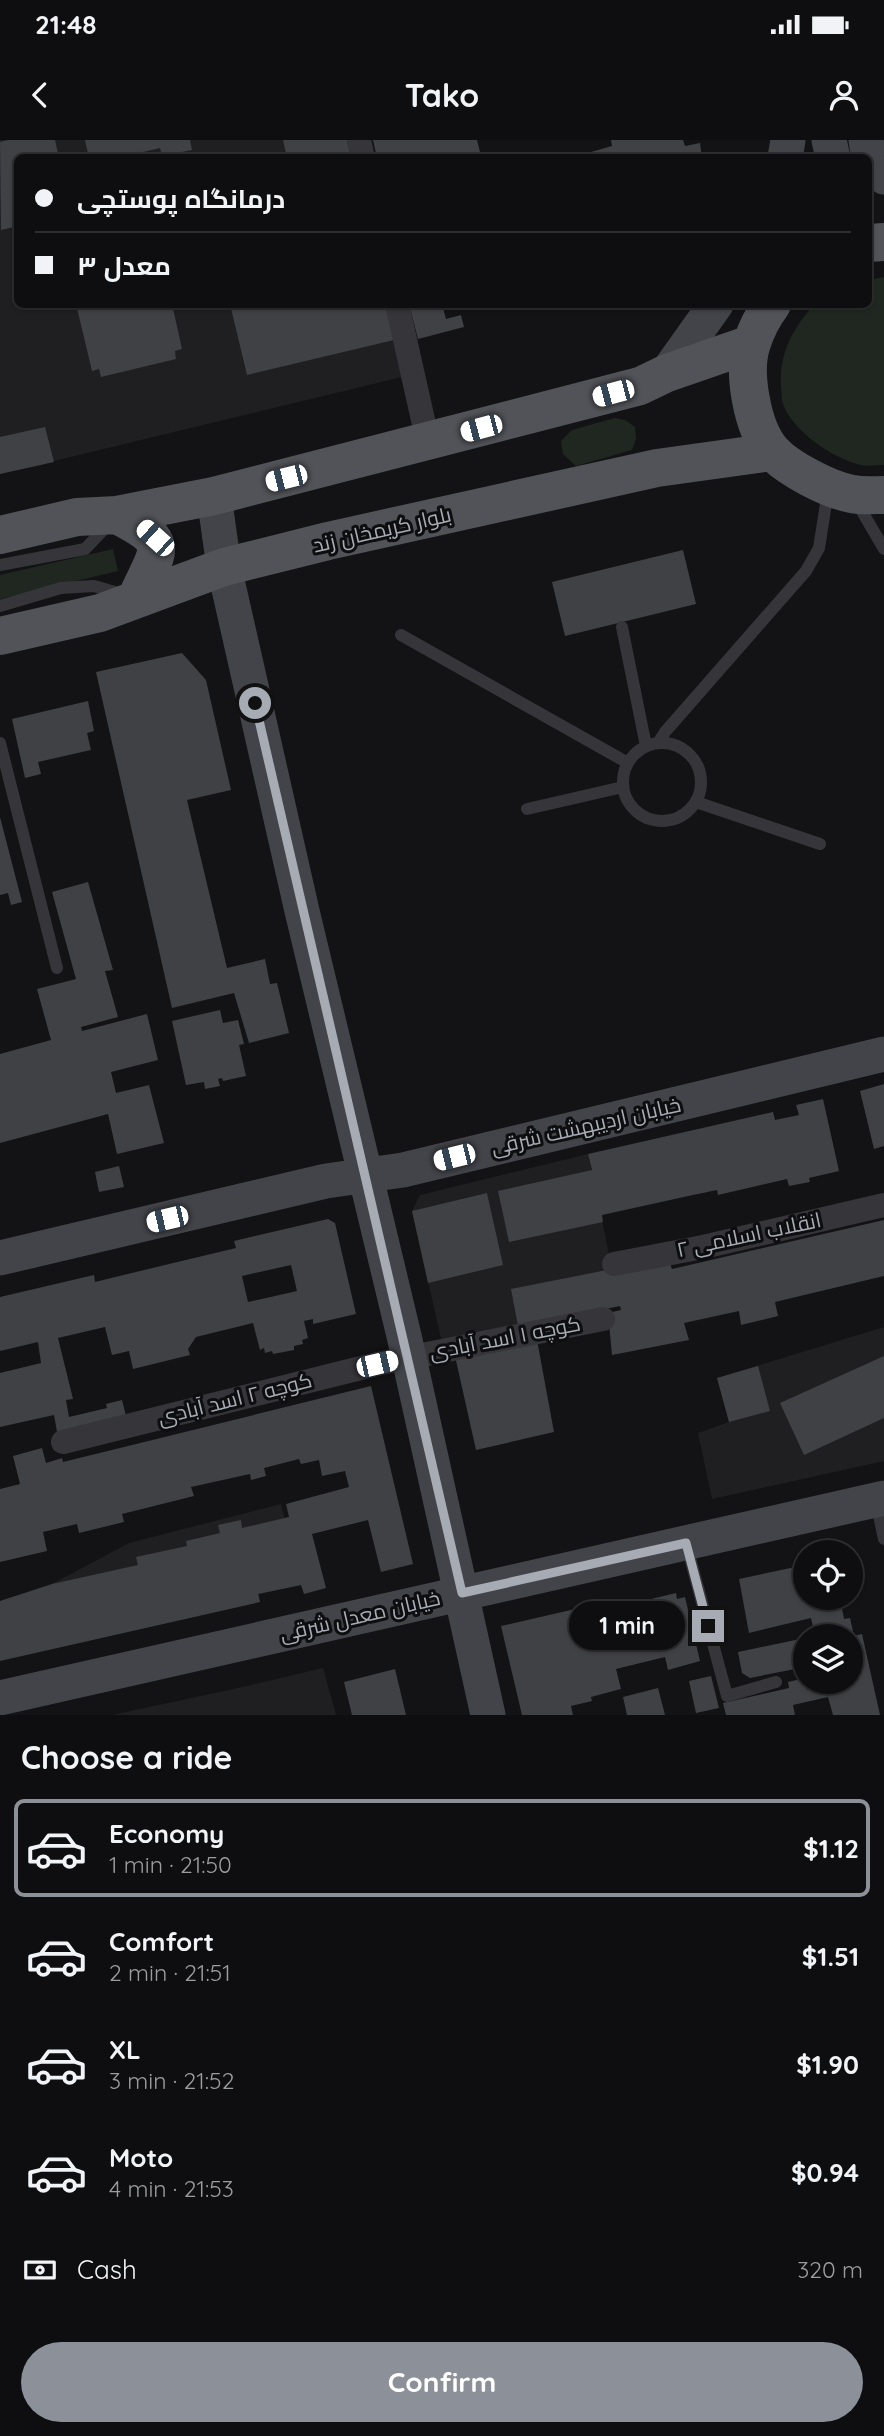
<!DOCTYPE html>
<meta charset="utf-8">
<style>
body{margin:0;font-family:Quicksand,Cairo,sans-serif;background:#171719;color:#f1f3f6;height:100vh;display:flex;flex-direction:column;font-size:26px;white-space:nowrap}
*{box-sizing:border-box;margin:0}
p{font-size:23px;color:#9b9c9f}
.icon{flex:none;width:38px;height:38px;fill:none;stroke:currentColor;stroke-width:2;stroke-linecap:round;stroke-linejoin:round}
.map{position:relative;height:1575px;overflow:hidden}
.side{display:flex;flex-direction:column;background:#0e0e10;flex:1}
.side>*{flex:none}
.guide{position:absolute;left:14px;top:14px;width:858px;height:154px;border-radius:10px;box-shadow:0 2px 5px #0004,0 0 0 2px #2e2e30;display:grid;align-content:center;height:154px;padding:0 21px;background:#0e0e10}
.controls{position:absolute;left:793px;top:1400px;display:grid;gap:14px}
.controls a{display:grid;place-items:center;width:70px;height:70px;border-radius:50%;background:#0e0e10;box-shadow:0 2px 5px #0004,0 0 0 2px #2e2e30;font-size:35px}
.end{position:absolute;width:32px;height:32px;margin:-16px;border:9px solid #a6abb4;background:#111;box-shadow:0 0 0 4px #111}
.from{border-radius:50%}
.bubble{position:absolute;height:49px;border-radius:24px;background:#0e0e10;box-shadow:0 2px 5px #0004,0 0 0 2px #2e2e30;font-size:23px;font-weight:700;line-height:49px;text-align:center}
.car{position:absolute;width:21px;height:42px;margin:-21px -10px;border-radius:9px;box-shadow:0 0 5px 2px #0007;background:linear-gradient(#fff 24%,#345 0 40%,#fff 0 76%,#345 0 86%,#fff 0)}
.guide b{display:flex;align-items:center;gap:24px;height:66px;font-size:26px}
.guide b+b{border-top:2px solid #2e2e30}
.guide i{width:18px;height:18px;background:#f1f3f6}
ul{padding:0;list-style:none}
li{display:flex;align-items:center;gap:21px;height:98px;margin:0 14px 10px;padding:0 7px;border:4px solid transparent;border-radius:10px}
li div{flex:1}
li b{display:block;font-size:26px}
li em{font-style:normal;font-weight:700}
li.active{border-color:#8c9099}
li>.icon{width:63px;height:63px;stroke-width:1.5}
h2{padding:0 21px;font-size:32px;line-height:84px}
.pay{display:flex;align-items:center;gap:18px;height:77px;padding:0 21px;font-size:26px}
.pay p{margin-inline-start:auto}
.cta{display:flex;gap:14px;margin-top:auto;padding:14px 21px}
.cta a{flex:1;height:80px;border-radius:42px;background:#8c9099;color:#fff;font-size:28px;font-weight:700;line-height:80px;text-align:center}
.status{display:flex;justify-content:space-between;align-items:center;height:49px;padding:0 35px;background:#0e0e10;direction:ltr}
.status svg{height:19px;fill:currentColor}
header{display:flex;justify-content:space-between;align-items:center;height:91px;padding:0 21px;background:#0e0e10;font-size:32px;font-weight:700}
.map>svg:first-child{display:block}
.built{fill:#1f1f22}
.green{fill:#202720}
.building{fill:#404145;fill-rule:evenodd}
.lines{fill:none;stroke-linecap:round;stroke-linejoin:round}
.lane{stroke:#35353a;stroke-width:12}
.street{stroke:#35353a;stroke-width:24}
.secondary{stroke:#434449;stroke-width:35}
.primary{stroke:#515358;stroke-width:38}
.route{stroke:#a6abb4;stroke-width:9}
.labels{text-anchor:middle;stroke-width:6;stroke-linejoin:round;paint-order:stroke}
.street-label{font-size:21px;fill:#a6abb4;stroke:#0e0e10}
</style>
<div class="status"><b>21:48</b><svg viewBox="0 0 49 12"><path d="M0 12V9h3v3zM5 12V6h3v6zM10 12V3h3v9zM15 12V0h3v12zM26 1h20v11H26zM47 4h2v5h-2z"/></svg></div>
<header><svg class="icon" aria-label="back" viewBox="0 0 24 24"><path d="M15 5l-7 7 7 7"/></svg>Tako<svg class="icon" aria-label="person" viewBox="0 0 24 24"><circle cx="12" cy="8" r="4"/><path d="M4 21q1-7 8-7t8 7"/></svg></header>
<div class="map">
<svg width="884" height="1575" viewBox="0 0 884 1575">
<rect width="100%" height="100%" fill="#131315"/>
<!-- built -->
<path class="built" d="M0,0H347L351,17L18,18V164L385,165L402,237L0,334Z
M588,1014L620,1166L442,1203L412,1071L420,1055Z
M884,1187V1321L712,1359L698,1293L729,1282L717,1238Z
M281,1364L301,1445L259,1454L260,1462L67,1505L52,1444L129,1403Z
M323,1528L336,1575H112L238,1548Z"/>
<!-- green -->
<path class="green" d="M884,137V325C876,325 865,327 857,324C831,317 792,290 783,264C781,259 782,252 781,248C779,214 792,189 814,165L868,164V140Z
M615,278L625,280L635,287L636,299L632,310L576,326L563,314L561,301L572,290Z
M113,409L118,431L0,459V435Z"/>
<!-- building -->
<path class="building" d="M8,0H55L59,18H18V86L1,90L0,2Z
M85,0H190L192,10L162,16L160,8L118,18H89Z
M283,0H347L351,18H287Z
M373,0H477L480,12L459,18H377Z
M611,0H683L685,6L700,3L702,18H570L612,6Z
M76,164H172L182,209L175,211L176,219L101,237L99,229L92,231Z
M230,164H385L394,200L247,235Z
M409,164H442L446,179L461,175L464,187L418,199Z
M45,287L54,322L0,334V297Z
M683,410L696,464L565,496L552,442Z
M182,513L206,540L231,650L187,660L227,828L265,819L270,844L277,843L289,893L249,903L234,853L172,868L96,532Z
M88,561L94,591L87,593L91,610L38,622L41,634L25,638L12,579Z
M0,677L22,762L11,765L8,753L0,755Z
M88,742L113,830L105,831L118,877L81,887L82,891L147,874L158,920L111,932L116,953L149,945L164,1003L117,1014L108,974L0,1003V914L51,900L37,849L76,839L52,752Z
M220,870L223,883L238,880L244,904L239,905L246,936L223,941L222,938L218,939L220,946L205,949L204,942L186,945L172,881Z
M884,944V1006L874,1009L860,951Z
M823,959L839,1031L809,1038L810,1042L789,1046L787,1039L718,1055L717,1050L693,1055L602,1075L603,1082L509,1102L498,1051L592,1030L588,1014L773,972L775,980L799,975L796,965Z
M119,1026L124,1047L99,1052L95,1032Z
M487,1053L503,1125L428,1143L412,1071Z
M328,1079L335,1083L356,1174L313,1184V1179L304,1181L308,1198L302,1200L303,1204L294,1206V1210L273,1214L272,1211L265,1213L264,1208L260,1210L253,1183L196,1197L188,1209L190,1215L133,1229L129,1211L112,1215L105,1187L58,1198L73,1259L66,1260L69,1277L107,1268L106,1264L122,1260L126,1276L57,1292L54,1275L0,1287V1233L41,1223L38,1202L0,1211V1157L94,1135L95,1142L140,1131L236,1108L234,1101ZM291,1125L297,1151L248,1162L242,1136Z
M884,1080V1136L775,1162L778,1176L741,1185L739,1171L684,1183L689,1200L612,1215L608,1173L621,1170L620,1166L518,1186L511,1149L612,1129L669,1121L672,1129Z
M537,1200L554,1292L476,1310L455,1216Z
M884,1216V1278L804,1315L780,1263Z
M758,1226L770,1271L729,1282L717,1238Z
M371,1246L413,1424L381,1432L368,1380L312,1394L326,1448L304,1454L301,1445L258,1454L260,1462L0,1521V1461L52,1444L138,1425L136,1417L187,1406L186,1401L220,1393L218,1385L241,1380L242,1388L289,1377L286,1364L349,1347L345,1331L322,1336L319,1320L301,1324L299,1319L264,1328L266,1336L251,1340L250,1334L191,1347L194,1356L122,1374L124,1382L79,1393L77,1384L43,1392L47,1411L0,1422V1349L20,1344L13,1316L42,1308L46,1323L62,1318L63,1322Z
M805,1422V1458H840L844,1479L850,1478L854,1496L862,1494L880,1575H833L828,1557L793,1565L795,1575H726L723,1563L789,1548L788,1542L805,1538V1542H850V1496H815L811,1478L749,1493L739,1439L800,1426L799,1423Z
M676,1453L677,1459L685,1457L700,1521L668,1530L665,1517L616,1529L621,1549L591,1557L592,1561L571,1566L573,1575H522L501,1486L601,1463L602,1471Z
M805,1498V1527L750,1538L742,1533L738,1512Z
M395,1529L406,1575H352L344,1542Z
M711,1536L719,1568L696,1573L689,1541Z
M658,1548L665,1575H627L623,1557Z"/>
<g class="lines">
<!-- lane -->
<path class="lane" d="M856,361L884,409
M0,425L85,409L110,383
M0,466L61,448L94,446L122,454
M622,487L646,606
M401,495L628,623
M623 642a39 39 0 1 1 78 0a39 39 0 1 1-78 0Z
M0,603L57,828
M658,603L665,592L806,431L819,408L828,351
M696,662L820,704
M527,669L623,647
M876,1361L884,1399
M686,1403L727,1556L776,1542"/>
<!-- street -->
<path class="street" d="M359,0L363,18
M397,164L428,302
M614,1124L703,1107L884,1065
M63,1302L377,1224L603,1179"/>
<!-- secondary -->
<path class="secondary" d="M829,0L833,18
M866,0L869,18L884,37
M785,18L788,0
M667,233L716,164
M214,356L224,427L302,771L405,1200L488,1575
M0,1118L326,1041L403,1030L884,914
M0,1558L884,1358"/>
<!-- primary -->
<path class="primary" d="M868,103L884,102
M772,164C764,175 756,190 752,203C742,231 752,288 772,311C787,328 829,350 852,354C862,356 874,355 884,355
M117,375C174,404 158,408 136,459
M0,395L77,377L117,375L214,356L640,246L667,233L751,204
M0,496L100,473L224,427L328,401L657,328L772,312"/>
</g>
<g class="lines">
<!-- route -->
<path class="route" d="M255,563L462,1453L686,1403L708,1486"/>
</g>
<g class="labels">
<!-- street labels -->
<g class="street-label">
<text transform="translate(382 390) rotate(-13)" y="7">بلوار کریمخان زند</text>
<text transform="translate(586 986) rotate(-13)" y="7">خیابان اردیبهشت شرقی</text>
<text transform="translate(749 1095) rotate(-12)" y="7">۲ انقلاب اسلامی</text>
<text transform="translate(505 1198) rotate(-11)" y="7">کوچه ۱ اسد آبادی</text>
<text transform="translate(235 1259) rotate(-14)" y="7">کوچه ۲ اسد آبادی</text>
<text transform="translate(360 1476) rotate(-13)" y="7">خیابان معدل شرقی</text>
</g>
</g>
</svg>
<div class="controls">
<a><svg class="icon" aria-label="locate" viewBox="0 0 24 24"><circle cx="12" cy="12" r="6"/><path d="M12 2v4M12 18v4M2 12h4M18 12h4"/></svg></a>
<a><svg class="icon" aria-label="layers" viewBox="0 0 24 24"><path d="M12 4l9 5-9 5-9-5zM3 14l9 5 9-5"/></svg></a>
</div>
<i class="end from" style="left:255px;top:563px"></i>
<i class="end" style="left:708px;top:1486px"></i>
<div class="bubble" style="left:569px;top:1461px;width:116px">1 min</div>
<i class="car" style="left:613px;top:253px;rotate:255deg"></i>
<i class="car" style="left:481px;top:288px;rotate:255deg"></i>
<i class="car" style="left:286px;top:338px;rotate:256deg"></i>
<i class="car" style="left:155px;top:398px;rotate:312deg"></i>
<i class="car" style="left:454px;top:1017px;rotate:256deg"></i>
<i class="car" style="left:167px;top:1079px;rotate:257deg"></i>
<i class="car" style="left:377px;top:1224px;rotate:77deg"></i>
<div class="guide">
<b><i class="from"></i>درمانگاه پوستچی</b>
<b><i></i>۳ معدل</b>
</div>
</div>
<section class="side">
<h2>Choose a ride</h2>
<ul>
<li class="active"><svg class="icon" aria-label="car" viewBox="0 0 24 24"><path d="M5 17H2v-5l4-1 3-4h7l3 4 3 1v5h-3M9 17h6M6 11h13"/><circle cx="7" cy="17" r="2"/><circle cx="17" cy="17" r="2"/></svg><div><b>Economy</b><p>1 min · 21:50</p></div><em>$1.12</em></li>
<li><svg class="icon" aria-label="car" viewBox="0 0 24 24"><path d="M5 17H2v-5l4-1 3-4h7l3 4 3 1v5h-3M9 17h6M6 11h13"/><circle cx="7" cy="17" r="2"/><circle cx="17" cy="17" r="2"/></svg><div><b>Comfort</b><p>2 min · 21:51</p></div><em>$1.51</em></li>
<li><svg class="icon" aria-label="car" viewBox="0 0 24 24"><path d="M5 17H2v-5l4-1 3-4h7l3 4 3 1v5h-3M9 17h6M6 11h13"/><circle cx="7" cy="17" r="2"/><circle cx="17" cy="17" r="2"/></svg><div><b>XL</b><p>3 min · 21:52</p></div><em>$1.90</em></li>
<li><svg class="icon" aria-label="car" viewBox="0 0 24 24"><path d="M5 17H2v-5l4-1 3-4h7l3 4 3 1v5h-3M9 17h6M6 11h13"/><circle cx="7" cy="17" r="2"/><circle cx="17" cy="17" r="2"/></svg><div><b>Moto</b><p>4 min · 21:53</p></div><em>$0.94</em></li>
</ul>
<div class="pay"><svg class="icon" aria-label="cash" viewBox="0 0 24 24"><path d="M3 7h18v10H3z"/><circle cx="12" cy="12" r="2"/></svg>Cash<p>320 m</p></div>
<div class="cta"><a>Confirm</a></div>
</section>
